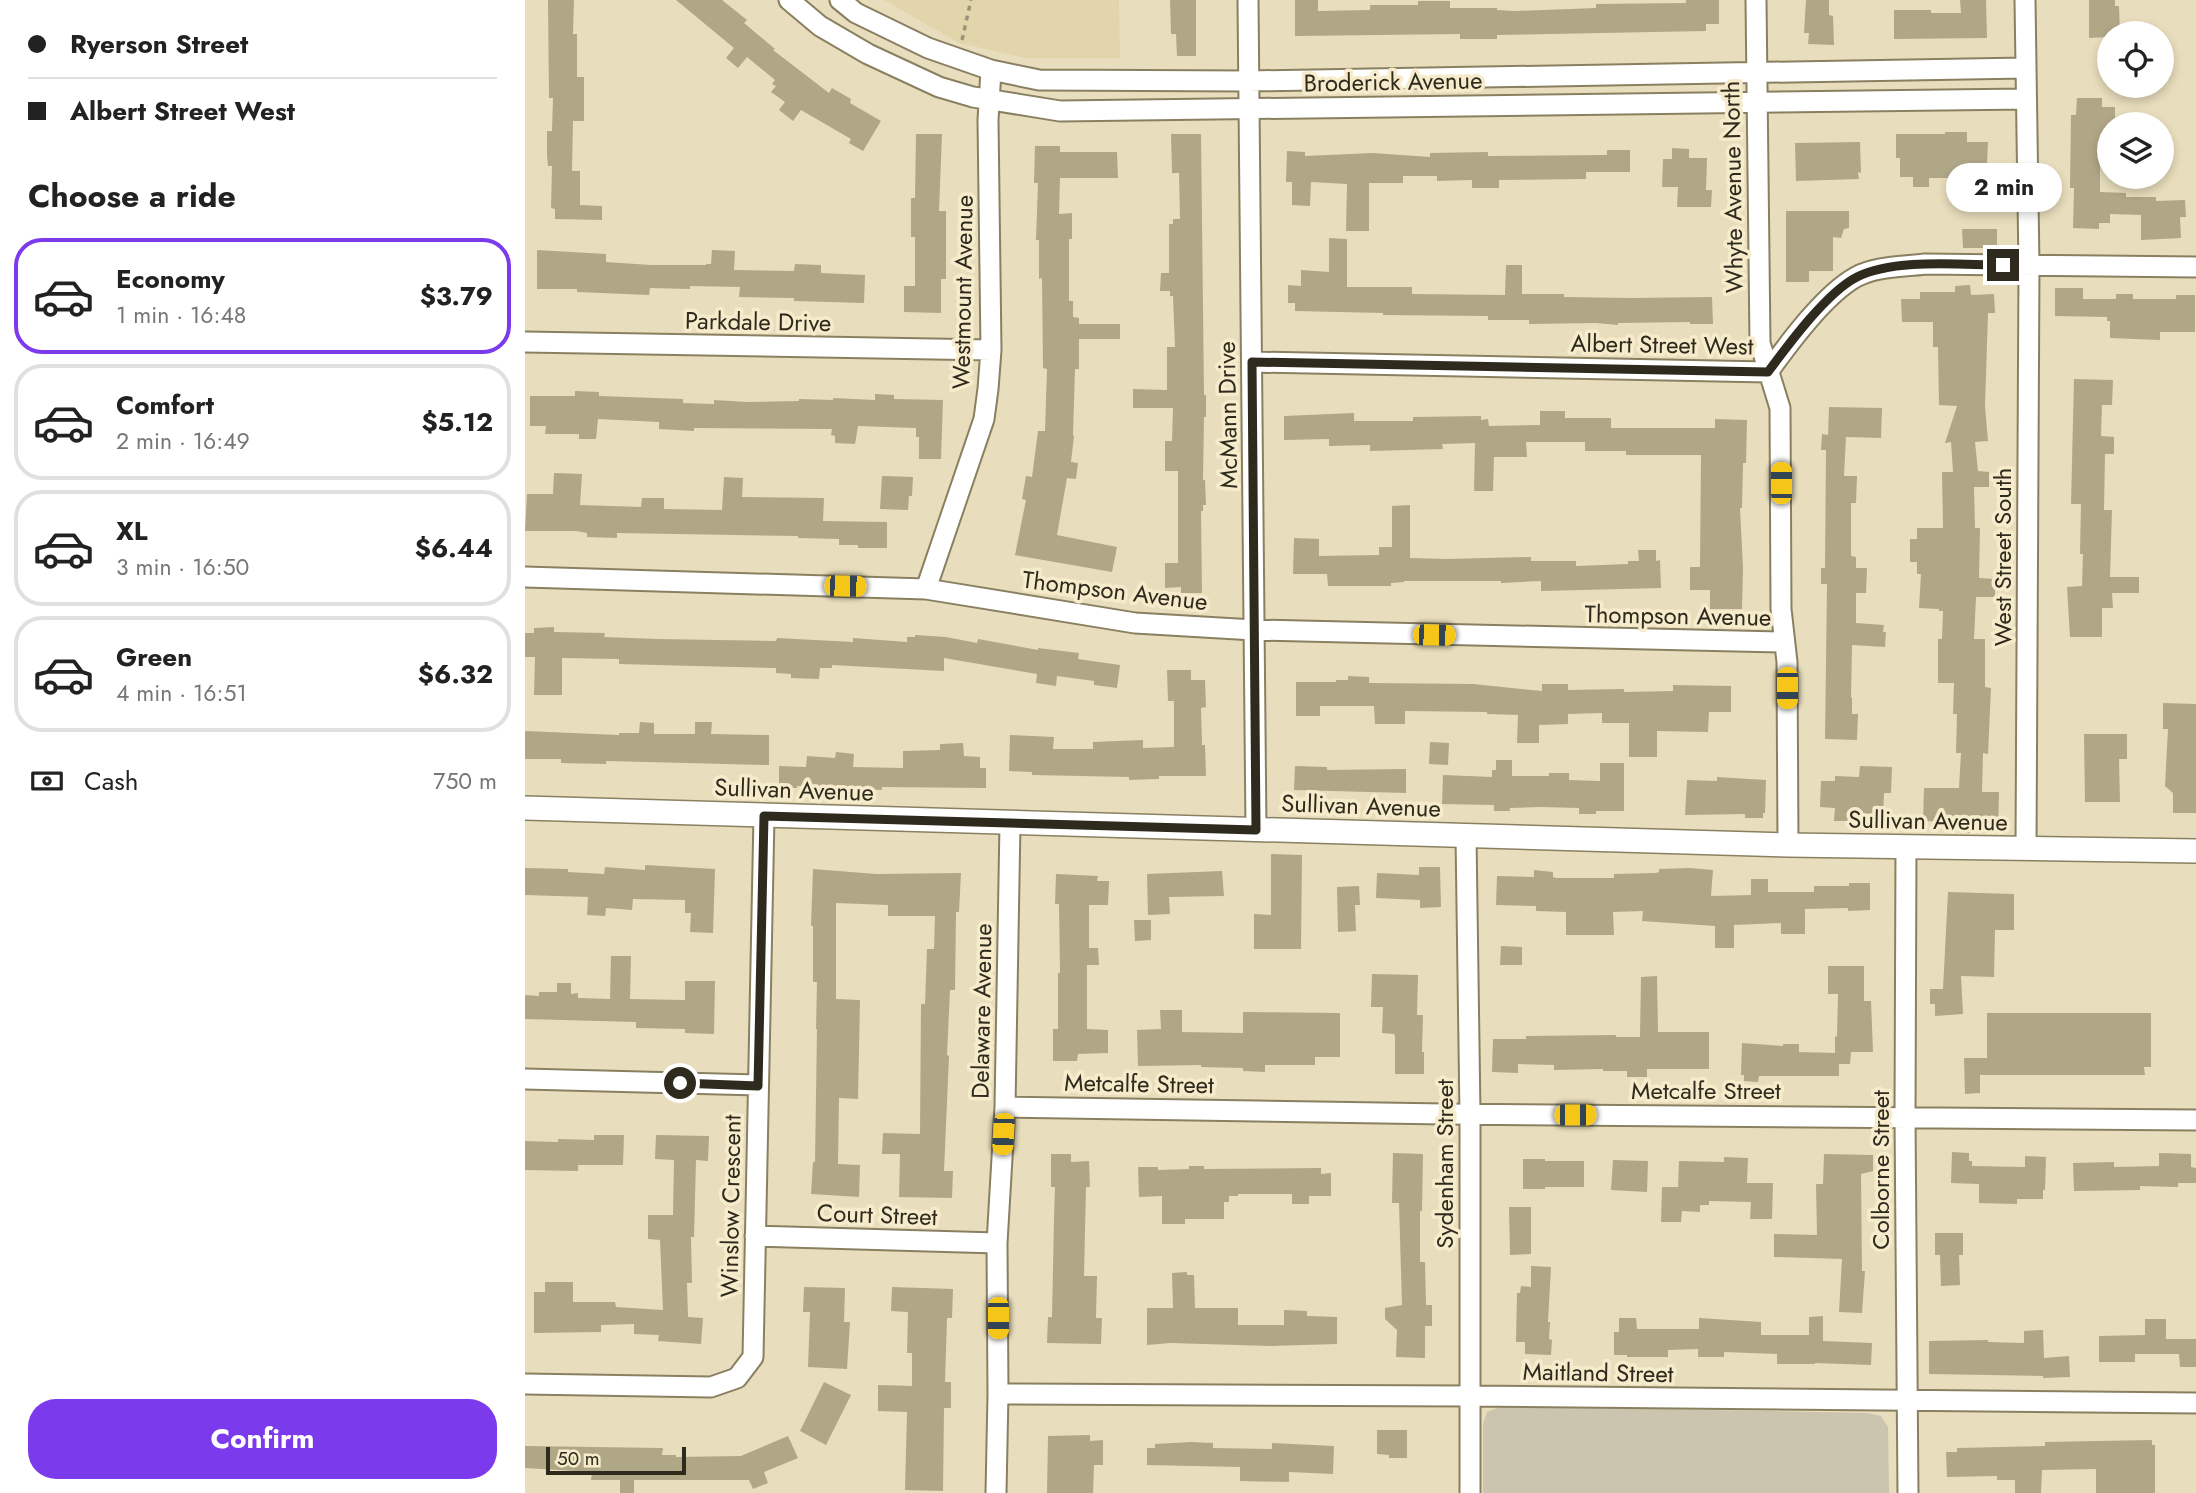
<!DOCTYPE html>
<meta charset="utf-8">
<style>
body{margin:0;font-family:Jost,sans-serif;background:#f6f6f6;color:#222;height:100vh;display:flex;flex-direction:column;font-size:26px;white-space:nowrap}
*{box-sizing:border-box;margin:0}
p{font-size:23px;color:#767676}
.icon{flex:none;width:38px;height:38px;fill:none;stroke:currentColor;stroke-width:2;stroke-linecap:round;stroke-linejoin:round}
.map{position:relative;flex:1;overflow:hidden}
.sheet{display:flex;flex-direction:column;background:#fff;width:525px}
.sheet>*{flex:none}
.top-card{display:grid;align-content:center;height:154px;padding:0 28px;background:#fff}
.fabs{position:absolute;left:1572px;top:21px;display:grid;gap:14px}
.fabs a{display:grid;place-items:center;width:77px;height:77px;border-radius:50%;background:#fff;box-shadow:0 4px 10px #0003;font-size:35px}
.scale{position:absolute;left:21px;bottom:18px;width:140px;box-sizing:border-box;padding-left:7px;border:4px solid #2e2a1e;border-top:0;font-size:19px;line-height:24px;white-space:nowrap;color:#2e2a1e;-webkit-text-stroke:5px #f6ebca;paint-order:stroke}
.end{position:absolute;width:32px;height:32px;margin:-16px;border:9px solid #2e2a1e;background:#fff;box-shadow:0 0 0 4px #fff}
.from{border-radius:50%}
.bubble{position:absolute;height:49px;border-radius:24px;background:#fff;box-shadow:0 4px 10px #0003;font-size:23px;font-weight:700;line-height:49px;text-align:center}
.car{position:absolute;width:21px;height:42px;margin:-21px -10px;border-radius:9px;box-shadow:0 0 5px 2px #0007;background:linear-gradient(#f5c518 24%,#345 0 40%,#f5c518 0 76%,#345 0 86%,#f5c518 0)}
.top-card b{display:flex;align-items:center;gap:24px;height:66px;font-size:26px}
.top-card b+b{border-top:2px solid #e0e0e0}
.top-card i{width:18px;height:18px;background:#222}
ul{padding:0;list-style:none}
li{display:flex;align-items:center;gap:21px;height:116px;margin:0 14px 10px;padding:0 14px;border:4px solid #e0e0e0;border-radius:28px}
li div{flex:1}
li b{display:block;font-size:26px}
li em{font-style:normal;font-weight:700}
li.current{border-color:#7c3aed}
li>.icon{width:63px;height:63px;stroke-width:1.5}
h2{padding:0 28px;font-size:32px;line-height:84px}
.pay{display:flex;align-items:center;gap:18px;height:77px;padding:0 28px;font-size:26px}
.pay p{margin-inline-start:auto}
.primary-button{display:flex;gap:14px;margin-top:auto;padding:14px 28px}
.primary-button a{flex:1;height:80px;border-radius:28px;background:#7c3aed;color:#fff;font-size:28px;font-weight:700;line-height:80px;text-align:center}
main{display:flex;flex:1;min-height:0}
.map>svg:first-child{display:block}
.built{fill:#e2d5ac}
.green{fill:#cbc4ae}
.building{fill:#b0a787}
.lines{fill:none;stroke-linecap:round;stroke-linejoin:round}
.minor-casing{stroke:#898061;stroke-width:23}
.tertiary-casing{stroke:#898061;stroke-width:26}
.path{stroke:#9b947b;stroke-width:3.5;stroke-dasharray:5 5;stroke-linecap:butt}
.minor{stroke:#fff;stroke-width:19}
.tertiary{stroke:#fff;stroke-width:23}
.route{stroke:#2e2a1e;stroke-width:9}
.labels{text-anchor:middle;stroke-width:7;stroke-linejoin:round;paint-order:stroke}
.street-label{font-size:24px;fill:#2e2a1e;stroke:#f6ebca}
</style>
<main>
<section class="sheet">
<div class="top-card">
<b><i class="from"></i>Ryerson Street</b>
<b><i></i>Albert Street West</b>
</div>
<h2>Choose a ride</h2>
<ul>
<li class="current"><svg class="icon" aria-label="car" viewBox="0 0 24 24"><path d="M5 17H2v-5l4-1 3-4h7l3 4 3 1v5h-3M9 17h6M6 11h13"/><circle cx="7" cy="17" r="2"/><circle cx="17" cy="17" r="2"/></svg><div><b>Economy</b><p>1 min · 16:48</p></div><em>$3.79</em></li>
<li><svg class="icon" aria-label="car" viewBox="0 0 24 24"><path d="M5 17H2v-5l4-1 3-4h7l3 4 3 1v5h-3M9 17h6M6 11h13"/><circle cx="7" cy="17" r="2"/><circle cx="17" cy="17" r="2"/></svg><div><b>Comfort</b><p>2 min · 16:49</p></div><em>$5.12</em></li>
<li><svg class="icon" aria-label="car" viewBox="0 0 24 24"><path d="M5 17H2v-5l4-1 3-4h7l3 4 3 1v5h-3M9 17h6M6 11h13"/><circle cx="7" cy="17" r="2"/><circle cx="17" cy="17" r="2"/></svg><div><b>XL</b><p>3 min · 16:50</p></div><em>$6.44</em></li>
<li><svg class="icon" aria-label="car" viewBox="0 0 24 24"><path d="M5 17H2v-5l4-1 3-4h7l3 4 3 1v5h-3M9 17h6M6 11h13"/><circle cx="7" cy="17" r="2"/><circle cx="17" cy="17" r="2"/></svg><div><b>Green</b><p>4 min · 16:51</p></div><em>$6.32</em></li>
</ul>
<div class="pay"><svg class="icon" aria-label="cash" viewBox="0 0 24 24"><path d="M3 7h18v10H3z"/><circle cx="12" cy="12" r="2"/></svg>Cash<p>750 m</p></div>
<div class="primary-button"><a>Confirm</a></div>
</section>
<div class="map">
<svg width="1671" height="1493" viewBox="0 0 1671 1493">
<rect width="100%" height="100%" fill="#e8debd"/>
<!-- built -->
<path class="built" d="M359,0H594L595,58H501L434,43Z"/>
<!-- green -->
<path class="green" d="M977,1406L1342,1413L1356,1416L1363,1427L1364,1493H958V1424L962,1412Z"/>
<!-- building -->
<path class="building" d="M23,0H49L48,34H52V77H59V121H48L47,171H55V205L77,206V220L30,219V209L26,208L27,166H23L22,155V131H27L28,98H24Z
M151,0H197L222,20L219,23L250,49L248,50L304,93L307,88L326,99L325,103L356,121L338,151L324,143L326,139L276,110L268,121L254,110L260,102L246,92L251,86L247,84L250,80L222,57L213,68L201,58L209,48Z
M645,0H671V56H652L651,34H646Z
M770,0H793V11L845,10V5H893V1H925V8H972V10L990,11L1071,8V4L1161,3V0H1194V24H1181V31L972,35V39H935V34L770,36Z
M1281,0H1304V15L1308,16L1309,45L1283,44L1284,33H1279Z
M1435,0H1461L1462,38L1369,39V10H1406V13H1436Z
M1564,0H1590V6H1594L1595,33H1584V37L1564,38Z
M1552,98H1577V107H1590V124H1584V134H1575V192L1601,193V197H1631V201L1660,200L1661,217H1655L1656,238L1616,240V215L1585,214V223H1574V229L1548,228L1549,188H1545L1546,115H1551Z
M1420,132H1442V142H1463L1462,164H1442V178H1404V187H1388V177H1375V158H1371V134H1420Z
M391,134H417L414,211H421V279H416V313L379,312V286H390V237H386V198H390Z
M646,134H676L679,395H681V417H679L678,480H680L681,505H678V511H676L677,593H656V587L640,588V563H653V471H640V441H647L648,408H608V389L642,390V347H650L648,296H645V291H635L636,273H644V224H648V219H655L654,173H647Z
M1335,142L1336,173L1333,172L1334,179L1271,181L1270,143Z
M510,146H535V152H592L593,178H535L534,214L547,213V239H544V301H548V317L554,318V324H595V339H554V369H550L548,435L549,436L546,462L553,463L551,479L542,478L532,535L592,547L587,572L490,555L501,500L497,499L501,476L507,477L513,431H520L522,369L518,368L517,278L514,279V240H511L513,183H509Z
M1147,148L1164,149V158H1182L1181,190H1187L1186,207H1152L1153,187H1137L1138,159H1147Z
M1082,150H1105V172H1061V179H1058L974,180V188H947V180L912,181V176H878V183H844V231H821L822,184L786,182L785,206L767,205V182H761L762,151L780,152V156L848,153L905,157V153L963,152V156L1082,155Z
M1261,211H1324V228L1319,229L1316,238L1308,237V271H1284V282H1261Z
M1437,229H1472V248H1438Z
M804,238L822,239V287H887V294L980,295L981,265H997V294H1039V297L1107,298L1187,297L1188,324H1165V322L1093,323V325L1071,323L1004,324V320H963V316L858,315V313L770,311V303H763V285L776,286V270L804,272Z
M12,250L81,254V262L126,265H181V264H186L187,250L210,251L209,270L269,271L270,264L296,265V273L340,275L339,303L269,301V298L214,297L215,287L165,286V289L125,288L124,295L52,292V289H12Z
M1445,285L1446,295L1469,294L1470,313H1463L1460,406L1463,441L1450,442L1453,471L1464,472V487H1449L1450,528H1455L1454,578L1470,579V597H1451L1449,639H1460V687L1466,688L1463,754L1458,753L1457,792H1474L1473,833H1439V827H1434V822L1398,821L1399,788H1434L1436,753H1431L1432,714H1428L1429,683H1413V639H1417L1418,611H1414V609L1394,608L1396,574H1392V562H1385V539H1392V528H1418L1417,472H1428L1426,442L1420,443L1432,406L1414,405L1413,347H1408V322H1377L1376,299H1395V292H1430V286Z
M1530,288H1558V299H1591V294H1608V299H1651V295H1670V332H1635V340L1585,338V321H1582V317L1530,316Z
M1549,379L1588,380L1587,405H1577L1576,436L1589,437V454H1580L1579,510H1587L1585,577H1614V593H1587L1588,608H1577V637H1545L1542,587L1557,586L1558,554H1555L1556,504H1546Z
M50,391L74,392V396L158,399V403L189,404V400L221,402L274,401V399L308,400V398L350,400V394L369,395V399L418,400L416,459H394V437H391V428L333,426L330,444L310,443V436L306,435L307,429L169,428V431L134,429V422L73,419L71,439H54V434H20L21,426H5V396H50Z
M1304,407L1357,408L1356,438L1321,437L1319,476H1332L1331,503H1326V556L1331,557V568H1342L1341,593H1331V623L1359,625L1358,632H1361L1360,647L1327,645L1326,697L1327,698V714H1333L1332,740L1300,739L1302,584H1296V568H1300L1301,450H1296L1297,434L1303,435Z
M1015,411H1040V418H1086V428H1190V419L1222,420L1221,463H1218L1217,508H1215L1218,568L1217,609H1185V590H1165V567H1175L1176,455H1101V451H1060V442H1001L1002,457H969L968,491H949L950,443L917,444L918,449L845,451V445L804,446V439L759,440V416L829,413V421H888V417L956,416V420L963,419L964,426L1015,425Z
M29,473L57,474L55,505L116,507L117,498H139V509L197,510L199,477L218,478L217,497L299,498L298,521L362,522V548H333V545H314V539L273,538V536L92,533V538L62,537V533L51,531H0L2,494H28Z
M357,476L388,477L387,496H384L383,510L355,509Z
M885,505V558L921,559L1006,557V561H1051V566L1103,564V561H1114L1113,550H1131V561L1135,560L1136,588L1016,591V581L976,583V581H879V582L866,583V586H803L802,574H768L769,538L794,539V556L854,555V547H867V506Z
M29,627V632L80,633L79,637L133,639L251,641L252,638L328,642V638L382,642V637H390V635L421,637L452,643L453,639L513,650V648L554,653L553,659L595,665L592,688L569,685V681L532,676L531,686L511,683L512,674L419,658V671L307,665V668H295L294,679L266,678V674L251,673V668L94,664V659L37,658V695H9L10,657H0V633H9V628Z
M642,670H666V680H680L681,707L676,708L677,745H680L681,776H634V779L604,780V777L507,775V772L484,771L485,735L529,737L528,749H568V742L618,740V748L649,747V701H643Z
M823,676L844,677V683L948,684L1017,691V684H1043V690L1099,689V692L1148,691V685L1206,686V712H1184L1183,732L1132,731V757H1104V723H1077V713L1043,714V724L1014,725V743H992L993,715L962,714V712L880,711V724H850L849,706H795V716H771V682H811V680H823Z
M1638,703L1671,704V813H1648V793L1640,786L1643,729H1638Z
M115,722L129,723V734H170V722H187L186,734L244,735V765L81,761V764L36,763V759H0V731L94,735V733H114Z
M1559,734H1602V759H1594L1595,802H1560Z
M905,742L924,743L923,765L904,764Z
M438,743L439,756L455,757V768H461V788L357,787V790L272,786V788H254V766L281,767L282,756L310,758L311,752L329,754L328,767L378,768V751L415,750V744Z
M971,760H987V776H1024V773H1044V780L1075,781V763H1099V811H1071V814H1054V808L1016,807L985,808V811H969V805L917,804L918,775L967,777V770H971Z
M770,766L802,767V770L881,769V793L769,790Z
M1335,766L1367,767L1366,793H1359L1358,821H1309L1310,808L1295,807L1296,781H1310V776L1334,777Z
M1192,777L1241,780L1240,813H1238V818H1220V814L1160,815L1162,780L1192,781Z
M746,854L777,855L776,949H729V914L746,915Z
M120,865L190,869L188,933L165,932L166,913H160V900L108,899L107,910L81,908L80,916L62,915L63,897L0,895V868L43,869V872L79,874L80,867L120,870Z
M894,867H915L916,907L895,908V900L851,898L852,873L894,875Z
M1165,868L1188,870L1186,896L1226,895V879H1243V892H1289V886H1324V883H1345V910L1323,911V908L1280,909V934H1256V923L1209,925V948H1190V926L1117,921L1118,911L1088,912L1089,935H1041V912L1011,911V906L971,905L972,876L1009,877V870L1028,872V877L1031,878H1089V874L1131,873L1134,872V869Z
M288,869L351,874L436,873L434,912H431L430,990H425L422,1055L424,1056L419,1171H428L427,1198L374,1197L375,1154H357L358,1133L395,1134L396,1004H400L402,949H409L410,916H363V905L311,903V999L335,1000L333,1099L314,1098L313,1164L335,1165L334,1197L286,1194L288,1162H290L292,1029H291L292,982H288V926H286Z
M697,871L699,896L644,897L645,914L623,915L622,874Z
M531,874L573,876L572,881H584L583,905H564V948H573L574,965H562V1029L583,1030V1053L553,1054L552,1061H528V1029H533V973H535L534,904H530Z
M834,886L835,905H830L831,931L813,932L812,887Z
M1423,892L1489,894V930H1470L1469,977L1436,976L1438,1014L1410,1016V1004H1405V989H1418Z
M609,920H626V940L610,941Z
M976,946L997,947V965H975Z
M86,956H106L105,999L160,1000V981H190L189,1034L160,1033V1029L111,1028V1022L0,1019V995L14,996V992H32V983H46V994L53,993V998L85,999Z
M1303,966H1339V1001H1346L1348,1052H1326L1325,1064H1314V1076H1234L1233,1082L1219,1081V1075H1216L1217,1043L1258,1046V1044H1274V1052L1310,1053V1036L1312,1037L1313,994H1303Z
M847,974L893,975L892,1015H898L897,1052H899V1074H870V1036L869,1034L857,1033L858,1007H846Z
M1132,976L1133,1032H1184V1069H1122V1077H1102V1071H1078V1069L1029,1070V1065L993,1064V1073L967,1072L968,1039H1001V1036L1091,1035V1037H1115L1116,977Z
M635,1010H657V1032L718,1033V1012L815,1013V1057H790V1065H740V1072L718,1071V1068L676,1067V1065L613,1066L612,1030L636,1029Z
M1462,1013H1626V1067H1619L1620,1075H1455V1093L1440,1094L1439,1058H1462Z
M69,1135H99L98,1165H53V1171L0,1170V1141L33,1142V1139L69,1140Z
M131,1135L184,1136L183,1161L171,1160L169,1237H166L167,1283H162L163,1317L178,1318L176,1344L133,1341L134,1335L109,1334V1324L76,1325V1332L9,1333V1292H20V1282H48V1302H90L91,1307L138,1310L135,1240L123,1239V1215H148L149,1160L130,1159Z
M1427,1152L1444,1153V1161H1447V1166L1500,1167V1156L1521,1157L1520,1190H1518V1199H1492V1204L1454,1203V1184L1426,1183Z
M868,1153L898,1154L897,1211H895V1262H900L901,1305H907V1326H900V1358L871,1357L872,1330L860,1319V1308L877,1305L874,1203H867Z
M1634,1153L1666,1154V1167L1671,1168V1183H1653V1187L1615,1186V1190L1549,1191L1548,1163L1589,1162V1167L1634,1166Z
M526,1154H546V1162L564,1161L565,1187H561L559,1276H572L571,1318H577L576,1344L522,1343L523,1317H527L529,1218L530,1187H526Z
M1299,1154L1348,1155V1171L1336,1174L1337,1271H1340L1337,1313L1314,1312L1317,1259L1249,1257V1234L1292,1235L1291,1184H1298Z
M1199,1157L1223,1158L1222,1183H1248L1247,1219H1225L1226,1202L1184,1201V1205H1175V1212L1157,1211L1156,1222H1136L1137,1187H1153L1154,1161L1199,1162Z
M998,1159H1020V1161H1059V1187H1020V1189H998Z
M1088,1160L1123,1161L1122,1192L1086,1190Z
M664,1166H679V1169L796,1168V1174L806,1173V1196H784V1204H767V1194H713V1196H704V1202H699V1219H660V1224H637V1196L614,1197L613,1167H633V1170L664,1169Z
M984,1207H1006V1254L985,1255Z
M1410,1233H1438V1255H1434L1435,1285L1416,1286L1415,1255H1410Z
M1006,1266L1026,1267L1023,1322H1025L1024,1339L1027,1340L1026,1355L1000,1354V1342H991L992,1293H995L996,1286L1006,1287Z
M662,1272V1275H669L670,1308H713V1325H759V1310L782,1311V1316L812,1317V1344L746,1346L645,1343L622,1345V1308H648L647,1273Z
M279,1287L320,1288L319,1322H325L322,1369L283,1367L285,1312H278Z
M367,1287L428,1289L427,1318H422L420,1382H426V1408H419L418,1491L380,1490L382,1412L353,1411V1385L387,1386V1353H382L383,1312L366,1311Z
M1298,1316V1341L1347,1343L1346,1365L1290,1363V1364H1252V1354L1199,1352V1357H1173V1349L1143,1350V1357H1102V1355H1089V1332H1094V1318H1111L1112,1329H1174V1318L1236,1322V1335H1284V1317Z
M1620,1319H1641V1339H1671V1367H1655L1654,1354H1610V1362H1574V1336L1620,1335Z
M1518,1330L1519,1358L1544,1356L1545,1377L1518,1378V1376L1404,1374V1341L1463,1340V1342L1499,1343V1331Z
M299,1382L326,1395L301,1445L275,1431Z
M852,1430H882V1458H864V1455L852,1454Z
M565,1435V1441L578,1440V1465H569L568,1493H522L523,1436Z
M263,1436L273,1458L239,1472L243,1483L228,1489L224,1480H109V1493H95V1480H66L67,1472L0,1468V1446L138,1448L137,1455H151V1457L216,1456Z
M1627,1440V1445H1630V1493H1571V1469L1517,1470L1516,1493H1490V1480H1472V1476L1422,1477L1421,1452H1432V1448L1520,1446V1442Z
M666,1442L688,1443V1448L747,1449V1443L809,1446L808,1474L764,1472V1482L715,1481V1467L622,1465V1448H630V1444Z"/>
<g class="lines">
<defs>
<path id="minor" d="M264,0L295,26L343,54L414,87L448,97L535,111L1501,99
M315,0L331,13L403,48L466,70L514,80L723,81L1500,68
M723,0L731,830
M1231,0L1235,343L1255,408L1256,609L1262,662L1263,845
M1500,0L1504,266L1501,848
M0,342L466,350
M727,362L1243,372
M1243,372C1264,343 1300,294 1331,277C1351,266 1378,267 1400,264L1671,267
M0,577L401,589L610,623L729,630L1258,642
M401,589L459,419L463,389L466,350L463,120L466,70
M941,836L945,1114V1493
M1381,847L1380,1117L1383,1493
M0,1079L233,1085
M480,1107L920,1114L1671,1120
M230,1236L472,1243
M0,1384L186,1387L212,1378L228,1357L239,816
M473,1394L946,1396L1671,1403
M471,1493L473,1394L472,1243L480,1107L485,823"/>
<path id="tertiary" d="M0,808L1263,845L1671,851"/>
</defs>
<!-- minor casing -->
<use href="#minor" class="minor-casing"/>
<!-- tertiary casing -->
<use href="#tertiary" class="tertiary-casing"/>
<!-- path -->
<path class="path" d="M437,40L446,0"/>
<!-- minor -->
<use href="#minor" class="minor"/>
<!-- tertiary -->
<use href="#tertiary" class="tertiary"/>
</g>
<g class="lines">
<!-- route -->
<path class="route" d="M155,1083L233,1086L239,816L731,830L727,362L1243,372C1263,345 1302,292 1332,277C1370,258 1436,265 1478,265"/>
</g>
<g class="labels">
<!-- street labels -->
<g class="street-label">
<text transform="translate(868 82) rotate(-1)" y="8">Broderick Avenue</text>
<text transform="translate(1208 187) rotate(-91)" y="8">Whyte Avenue North</text>
<text transform="translate(438 292) rotate(-89)" y="8">Westmount Avenue</text>
<text transform="translate(233 322) rotate(1)" y="8">Parkdale Drive</text>
<text transform="translate(1137 345) rotate(1)" y="8">Albert Street West</text>
<text transform="translate(703 415) rotate(-91)" y="8">McMann Drive</text>
<text transform="translate(1478 557) rotate(-90)" y="8">West Street South</text>
<text transform="translate(590 591) rotate(7)" y="8">Thompson Avenue</text>
<text transform="translate(1153 616) rotate(1)" y="8">Thompson Avenue</text>
<text transform="translate(269 790) rotate(2)" y="8">Sullivan Avenue</text>
<text transform="translate(836 806) rotate(2)" y="8">Sullivan Avenue</text>
<text transform="translate(1403 821) rotate(1)" y="8">Sullivan Avenue</text>
<text transform="translate(457 1011) rotate(-89)" y="8">Delaware Avenue</text>
<text transform="translate(614 1084) rotate(1)" y="8">Metcalfe Street</text>
<text x="1181" y="1099">Metcalfe Street</text>
<text transform="translate(920 1164) rotate(-90)" y="8">Sydenham Street</text>
<text transform="translate(1356 1170) rotate(-90)" y="8">Colborne Street</text>
<text transform="translate(206 1206) rotate(-89)" y="8">Winslow Crescent</text>
<text transform="translate(352 1215) rotate(2)" y="8">Court Street</text>
<text transform="translate(1073 1373) rotate(1)" y="8">Maitland Street</text>
</g>
</g>
</svg>
<div class="fabs">
<a><svg class="icon" aria-label="locate" viewBox="0 0 24 24"><circle cx="12" cy="12" r="6"/><path d="M12 2v4M12 18v4M2 12h4M18 12h4"/></svg></a>
<a><svg class="icon" aria-label="layers" viewBox="0 0 24 24"><path d="M12 4l9 5-9 5-9-5zM3 14l9 5 9-5"/></svg></a>
</div>
<div class="scale">50 m</div>
<i class="end from" style="left:155px;top:1083px"></i>
<i class="end" style="left:1478px;top:265px"></i>
<div class="bubble" style="left:1421px;top:163px;width:116px">2 min</div>
<i class="car" style="left:1256px;top:483px;rotate:0deg"></i>
<i class="car" style="left:320px;top:586px;rotate:91deg"></i>
<i class="car" style="left:909px;top:635px;rotate:91deg"></i>
<i class="car" style="left:1262px;top:688px;rotate:180deg"></i>
<i class="car" style="left:1050px;top:1115px;rotate:90deg"></i>
<i class="car" style="left:478px;top:1134px;rotate:183deg"></i>
<i class="car" style="left:473px;top:1318px;rotate:180deg"></i>
</div>
</main>
